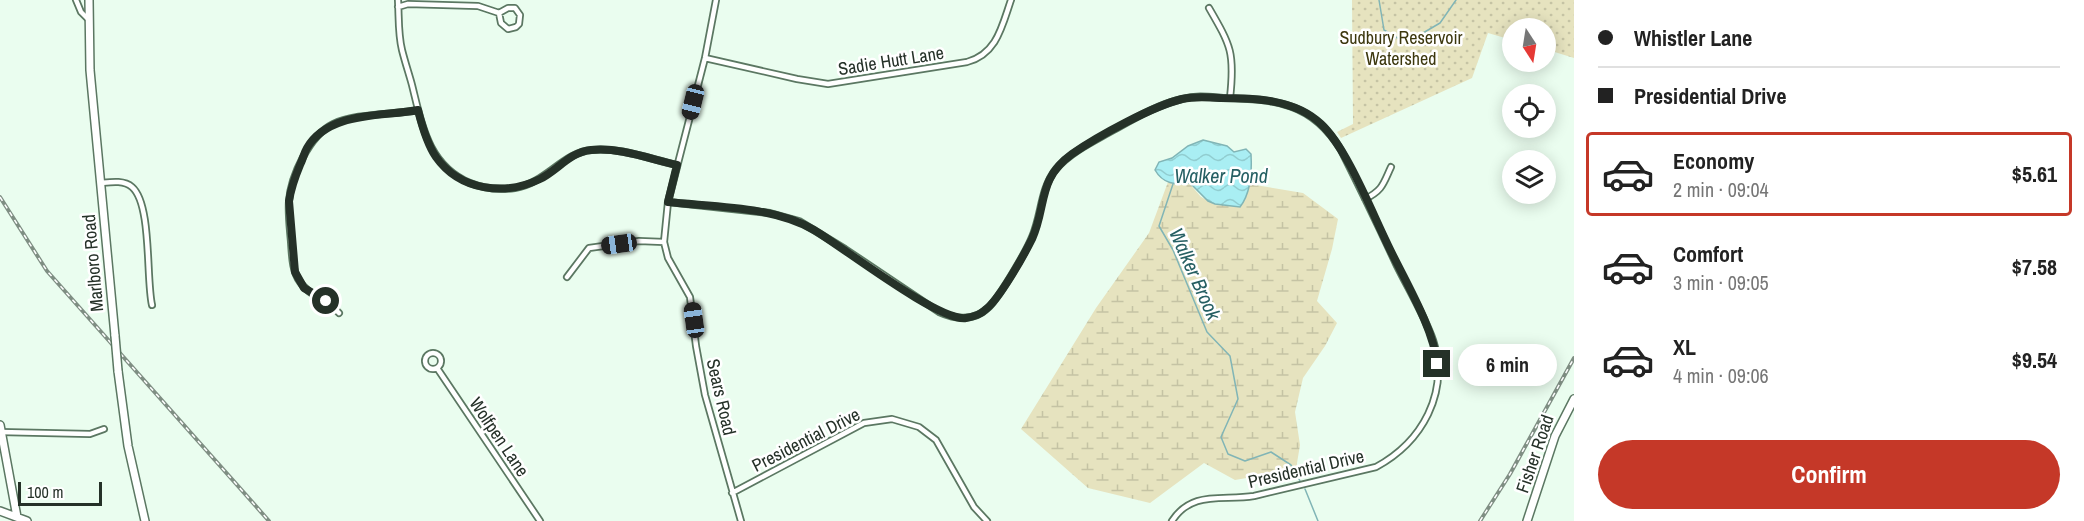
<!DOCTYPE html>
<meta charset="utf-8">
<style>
body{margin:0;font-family:"Archivo Narrow",sans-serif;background:#f2f2f2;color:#222;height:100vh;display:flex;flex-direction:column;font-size:22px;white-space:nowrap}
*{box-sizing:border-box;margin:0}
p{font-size:20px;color:#767676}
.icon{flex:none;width:33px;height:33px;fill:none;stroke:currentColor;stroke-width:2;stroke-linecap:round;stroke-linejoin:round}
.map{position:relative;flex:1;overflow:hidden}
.side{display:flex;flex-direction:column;background:#fff;width:510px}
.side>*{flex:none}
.banner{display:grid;align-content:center;height:132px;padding:0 24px;background:#fff}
.needle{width:39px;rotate:168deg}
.fabs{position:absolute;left:1502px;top:18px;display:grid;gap:12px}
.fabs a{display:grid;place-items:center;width:54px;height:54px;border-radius:50%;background:#fff;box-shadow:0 3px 15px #0003;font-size:30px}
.scale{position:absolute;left:18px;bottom:15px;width:84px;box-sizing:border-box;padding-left:6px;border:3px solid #253128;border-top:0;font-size:16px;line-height:21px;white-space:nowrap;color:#253128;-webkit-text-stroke:4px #fff;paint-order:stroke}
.end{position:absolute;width:27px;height:27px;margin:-14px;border:8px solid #253128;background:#fff;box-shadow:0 0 0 3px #fff}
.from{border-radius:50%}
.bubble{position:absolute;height:42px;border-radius:21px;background:#fff;box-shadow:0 3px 15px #0003;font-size:20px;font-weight:800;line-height:42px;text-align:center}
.car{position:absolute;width:18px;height:36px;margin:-18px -9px;border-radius:8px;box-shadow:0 0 4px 2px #0007;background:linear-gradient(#222 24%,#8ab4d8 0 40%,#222 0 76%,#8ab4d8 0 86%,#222 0)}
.banner b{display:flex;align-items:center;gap:21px;height:57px;font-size:22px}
.banner b+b{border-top:2px solid #e0e0e0}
.banner i{width:15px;height:15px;background:#222}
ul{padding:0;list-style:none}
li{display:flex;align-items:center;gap:18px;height:84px;margin:0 12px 9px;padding:0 12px;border:3px solid transparent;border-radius:6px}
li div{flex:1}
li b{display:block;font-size:22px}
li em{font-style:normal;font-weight:800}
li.current{border-color:#c53828}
li>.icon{width:54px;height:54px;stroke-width:1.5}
.button{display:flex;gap:12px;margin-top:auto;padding:12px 24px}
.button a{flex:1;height:69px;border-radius:36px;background:#c53828;color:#fff;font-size:24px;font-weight:800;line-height:69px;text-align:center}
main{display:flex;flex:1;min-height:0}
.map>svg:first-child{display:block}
.wetland{fill:url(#wetland-marsh)}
.park{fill:url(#park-dots)}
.water{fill:url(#water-waves);stroke:#81b5b6;stroke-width:1.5}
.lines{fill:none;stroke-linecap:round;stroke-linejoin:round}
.stream{stroke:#81b5b6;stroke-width:1.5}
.street-casing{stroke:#5b7762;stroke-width:8}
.secondary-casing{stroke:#5b7762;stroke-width:10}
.street{stroke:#fff;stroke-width:4.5}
.secondary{stroke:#fff;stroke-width:7}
.rail-casing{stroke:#7f8e83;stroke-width:4}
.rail{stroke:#fff;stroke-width:1.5;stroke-dasharray:4.5;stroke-linecap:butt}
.secondary-bridge-casing{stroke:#5b7762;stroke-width:10;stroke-linecap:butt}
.secondary-bridge{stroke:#fff;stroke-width:7}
.route{stroke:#253128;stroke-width:8}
.labels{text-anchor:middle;stroke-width:5;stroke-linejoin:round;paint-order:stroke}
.park-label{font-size:18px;fill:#3c370e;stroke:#fff}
.street-label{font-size:18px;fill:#253128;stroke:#fff}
.water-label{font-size:20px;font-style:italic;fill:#265f63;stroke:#fff}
</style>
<main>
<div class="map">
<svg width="1574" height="521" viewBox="0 0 1574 521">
<defs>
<pattern id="wetland-marsh" width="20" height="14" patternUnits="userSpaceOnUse" patternTransform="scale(1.5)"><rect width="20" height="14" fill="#e6e3bf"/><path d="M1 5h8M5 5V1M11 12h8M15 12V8" fill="none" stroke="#c5c3a4"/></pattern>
<pattern id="park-dots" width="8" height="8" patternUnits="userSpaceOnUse" patternTransform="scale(1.5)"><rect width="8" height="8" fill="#e6e3bf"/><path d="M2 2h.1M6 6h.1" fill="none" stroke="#c5c3a4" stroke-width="1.8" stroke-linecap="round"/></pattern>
<pattern id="water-waves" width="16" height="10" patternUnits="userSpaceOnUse" patternTransform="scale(1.5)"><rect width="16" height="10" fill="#a9eef3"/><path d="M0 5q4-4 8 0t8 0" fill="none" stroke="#91cdd0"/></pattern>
</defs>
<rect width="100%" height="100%" fill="#eafdef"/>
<!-- wetland -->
<path class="wetland" d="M1168,182L1179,185L1189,183L1201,197L1215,204L1245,200L1249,184L1303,193L1338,219L1332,249L1317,301L1337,323L1325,346L1303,378L1295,412L1300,445L1295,475L1258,476L1235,480L1204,463L1150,503L1088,488L1021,429L1096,308L1149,233Z"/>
<!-- park -->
<path class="park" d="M1352,0H1574V58L1545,49V28H1512V40L1488,33L1472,78L1341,138L1337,132L1353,124Z"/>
<!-- water -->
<path class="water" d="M1203,140L1227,146L1234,152L1246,149L1251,154C1252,171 1251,193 1240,207L1215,204L1208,201L1190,183C1175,185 1163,184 1155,170L1159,162L1172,158L1188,146Z"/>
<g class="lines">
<!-- stream -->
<path class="stream" d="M1379,0L1384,30L1406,43L1440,23L1456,0
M1173,184L1159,226L1173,250L1207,332L1230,356L1238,399L1221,437L1228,454L1245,461L1271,452L1291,465L1300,481
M1305,489L1318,521"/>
<defs>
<path id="street" d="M76,0L81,12L89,20
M398,0C399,17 398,34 402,50C405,62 409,74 412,85C422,125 428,165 470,183C485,189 499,190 515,188C546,183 563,152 592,150C620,147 650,159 677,165
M716,0L705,58L668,202L664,242L668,258L690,297L696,346L705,395L741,521
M398,7L408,4L478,6L499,13L501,23L508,29L516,27L519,24L520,15L515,8H508L499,13
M1209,8C1231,46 1235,53 1230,98
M705,58L797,79L828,84L967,62C997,54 1002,26 1011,0
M101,183C111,182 124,180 132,187C152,204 146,279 152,305
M1365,199C1383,190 1383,184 1391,167
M668,202L770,213L799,221L845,249L939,312C957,320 975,321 989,307C1000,296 1026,252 1032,237C1042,214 1040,189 1056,169C1070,153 1090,143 1108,133C1132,120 1156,105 1182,99C1196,95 1210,97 1223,98C1275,99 1312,102 1341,150C1360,188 1379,227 1397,266C1409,290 1424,315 1433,340C1450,393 1422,442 1376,467L1254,496C1222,501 1192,490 1172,521
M567,277L589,248L639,241L664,242
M339,313C327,300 309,296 300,282C292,271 292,255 291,242C290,229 288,215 289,201C291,176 309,136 333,124C356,113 393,115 418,110
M425 361a8 8 0 1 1 16 0a8 8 0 1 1-16 0Z
M437,368L540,521
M0,432L90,434L104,429
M732,493L864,423L892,419L919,427L936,440L974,507L987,521"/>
<path id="secondary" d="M89,0L90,70L115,336
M118,371L128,446L145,521
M0,425L17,517
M0,511L27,521
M1527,521L1555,436L1574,399"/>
</defs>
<!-- street casing -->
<use href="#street" class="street-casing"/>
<!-- secondary casing -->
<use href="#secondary" class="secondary-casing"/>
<!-- street -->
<use href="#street" class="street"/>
<!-- secondary -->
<use href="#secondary" class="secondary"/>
<defs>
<path id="rail" d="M0,197L47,271L269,521
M1480,521L1510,474L1574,358"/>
</defs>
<!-- rail casing -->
<use href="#rail" class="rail-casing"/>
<!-- rail -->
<use href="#rail" class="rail"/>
<defs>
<path id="secondary-bridge" d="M115,336L118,371"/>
</defs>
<!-- secondary-bridge casing -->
<use href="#secondary-bridge" class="secondary-bridge-casing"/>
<!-- secondary-bridge -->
<use href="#secondary-bridge" class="secondary-bridge"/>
</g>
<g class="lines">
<!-- route -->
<path class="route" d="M326,301L304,288L295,272L289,201C291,188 295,177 300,165C303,159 304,153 307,148C329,111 382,117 418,110C422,126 427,144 436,157C460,191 505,196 540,179C558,170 570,152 591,150C619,147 650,159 677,165L668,202C714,207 773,206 814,230C843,247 939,322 966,318C972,317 980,315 985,310C999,300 1024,255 1032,239C1047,206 1037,179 1072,154C1098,136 1153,106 1182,99C1195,96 1208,97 1220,98C1254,98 1295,99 1321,124C1346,147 1371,210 1386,241C1402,276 1434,327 1437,364"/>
</g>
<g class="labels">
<!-- park labels -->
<g class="park-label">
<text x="1401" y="44">Sudbury Reservoir<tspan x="1401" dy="21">Watershed</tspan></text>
</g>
<!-- street labels -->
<g class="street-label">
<text transform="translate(891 61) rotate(-9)" y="6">Sadie Hutt Lane</text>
<text transform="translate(93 263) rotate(-95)" y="6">Marlboro Road</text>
<text transform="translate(721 397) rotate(77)" y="6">Sears Road</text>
<text transform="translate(499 437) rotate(56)" y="6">Wolfpen Lane</text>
<text transform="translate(806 440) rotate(-27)" y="6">Presidential Drive</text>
<text transform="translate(1535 454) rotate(-71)" y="6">Fisher Road</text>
<text transform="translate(1306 469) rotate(-13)" y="6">Presidential Drive</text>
</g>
<!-- water labels -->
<g class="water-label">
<text x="1221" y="183">Walker Pond</text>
<text transform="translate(1195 274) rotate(66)" y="7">Walker Brook</text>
</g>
</g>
</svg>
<div class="fabs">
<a><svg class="needle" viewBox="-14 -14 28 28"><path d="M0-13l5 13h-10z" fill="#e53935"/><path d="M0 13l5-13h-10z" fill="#767676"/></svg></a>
<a><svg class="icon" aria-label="locate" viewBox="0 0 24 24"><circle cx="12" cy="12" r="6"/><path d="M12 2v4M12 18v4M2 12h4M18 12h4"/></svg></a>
<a><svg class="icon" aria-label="layers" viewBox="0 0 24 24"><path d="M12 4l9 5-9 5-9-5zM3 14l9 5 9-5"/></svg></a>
</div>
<div class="scale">100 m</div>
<i class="end from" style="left:326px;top:301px"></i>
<i class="end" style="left:1437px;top:364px"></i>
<div class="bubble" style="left:1458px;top:344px;width:99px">6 min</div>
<i class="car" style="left:693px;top:102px;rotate:194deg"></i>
<i class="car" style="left:619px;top:244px;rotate:262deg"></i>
<i class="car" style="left:694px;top:320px;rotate:352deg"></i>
</div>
<section class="side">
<div class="banner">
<b><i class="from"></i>Whistler Lane</b>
<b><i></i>Presidential Drive</b>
</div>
<ul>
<li class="current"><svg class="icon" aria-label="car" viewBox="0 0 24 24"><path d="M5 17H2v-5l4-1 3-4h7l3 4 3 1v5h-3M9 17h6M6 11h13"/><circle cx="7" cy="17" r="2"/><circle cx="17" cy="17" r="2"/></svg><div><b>Economy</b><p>2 min · 09:04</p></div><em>$5.61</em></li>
<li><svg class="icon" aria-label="car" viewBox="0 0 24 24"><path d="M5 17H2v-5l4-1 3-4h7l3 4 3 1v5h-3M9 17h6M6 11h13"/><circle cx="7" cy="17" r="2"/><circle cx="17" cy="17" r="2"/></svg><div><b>Comfort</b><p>3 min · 09:05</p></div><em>$7.58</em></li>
<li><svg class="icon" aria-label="car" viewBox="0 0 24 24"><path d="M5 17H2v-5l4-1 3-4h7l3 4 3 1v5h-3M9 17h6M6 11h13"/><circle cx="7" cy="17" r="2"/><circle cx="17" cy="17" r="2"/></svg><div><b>XL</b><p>4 min · 09:06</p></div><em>$9.54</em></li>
</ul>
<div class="button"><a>Confirm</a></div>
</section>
</main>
